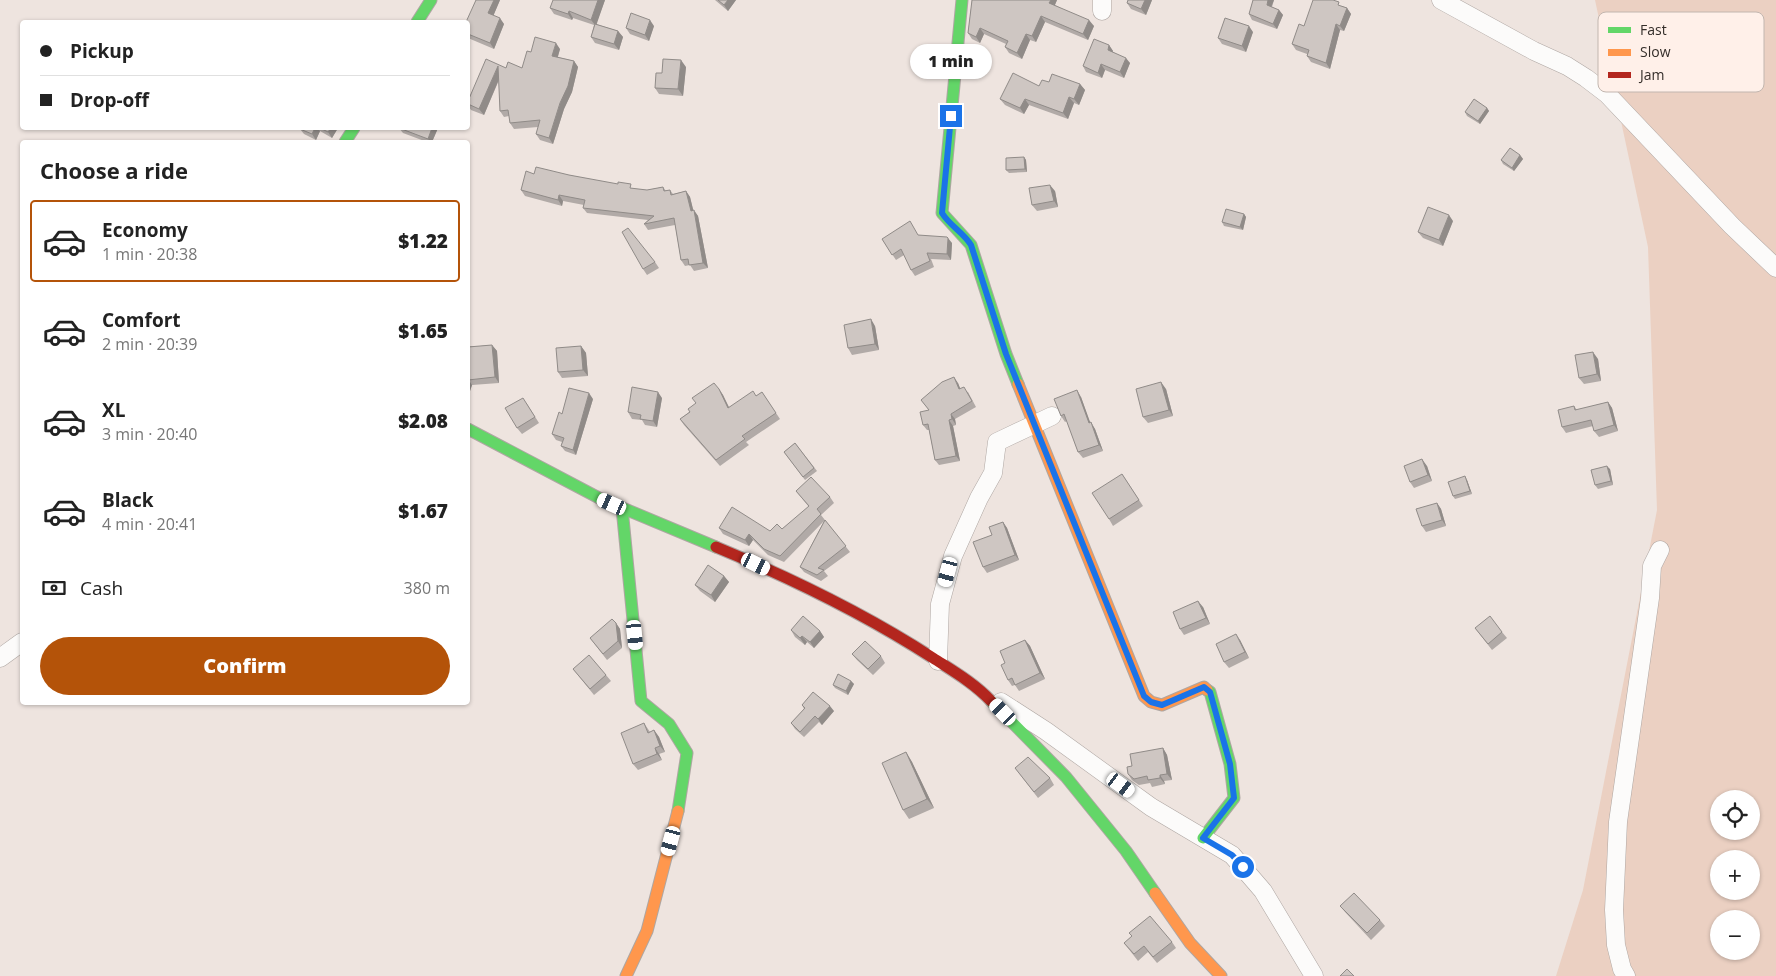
<!DOCTYPE html>
<meta charset="utf-8">
<style>
body{margin:0;font-family:"Open Sans",sans-serif;background:#f2f2f2;color:#222;height:100vh;display:flex;flex-direction:column;font-size:19px;white-space:nowrap}
*{box-sizing:border-box;margin:0}
p{font-size:16px;color:#767676}
.icon{flex:none;width:28px;height:28px;fill:none;stroke:currentColor;stroke-width:2;stroke-linecap:round;stroke-linejoin:round}
.map{position:relative;flex:1;overflow:hidden}
.side{position:absolute;left:20px;top:140px;width:450px;height:565px;display:flex;flex-direction:column;background:#fff;border-radius:5px;box-shadow:0 1px 4px #0004}
.side>*{flex:none}
.banner{position:absolute;left:20px;top:20px;width:450px;height:110px;border-radius:5px;box-shadow:0 1px 4px #0004;display:grid;align-content:center;height:110px;padding:0 20px;background:#fff}
.controls{position:absolute;left:1710px;top:790px;display:grid;gap:10px}
.controls a{display:grid;place-items:center;width:50px;height:50px;border-radius:50%;background:#fff;box-shadow:0 1px 4px #0004;font-size:25px}
.end{position:absolute;width:22px;height:22px;margin:-11px;border:6px solid #1a73e8;background:#fff;box-shadow:0 0 0 2px #fff}
.from{border-radius:50%}
.bubble{position:absolute;height:35px;border-radius:18px;background:#fff;box-shadow:0 1px 4px #0004;font-size:16px;font-weight:800;line-height:35px;text-align:center}
.car{position:absolute;width:15px;height:30px;margin:-15px -8px;border-radius:6px;box-shadow:0 0 4px 1px #0007;background:linear-gradient(#fff 24%,#345 0 40%,#fff 0 76%,#345 0 86%,#fff 0)}
.banner b{display:flex;align-items:center;gap:18px;height:48px;font-size:19px}
.banner b+b{border-top:1px solid #e0e0e0}
.banner i{width:12px;height:12px;background:#222}
ul{padding:0;list-style:none}
li{display:flex;align-items:center;gap:15px;height:82px;margin:0 10px 8px;padding:0 10px;border:2px solid transparent;border-radius:5px}
li div{flex:1}
li b{display:block;font-size:19px}
li em{font-style:normal;font-weight:800}
li.on{border-color:#b45309}
li>.icon{width:45px;height:45px;stroke-width:1.5}
h2{padding:0 20px;font-size:22px;line-height:60px}
.pay{display:flex;align-items:center;gap:12px;height:55px;padding:0 20px;font-size:19px}
.pay p{margin-inline-start:auto}
.action{display:flex;gap:10px;margin-top:auto;padding:10px 20px}
.action a{flex:1;height:58px;border-radius:30px;background:#b45309;color:#fff;font-size:20px;font-weight:800;line-height:58px;text-align:center}
.map>svg:first-child{display:block}
.green{fill:#ebd0c2;fill-rule:evenodd}
.lines{fill:none;stroke-linecap:round;stroke-linejoin:round}
.street-casing{stroke:#aea6a2;stroke-width:19}
.fast-casing{stroke:#aea6a2;stroke-width:13}
.slow-casing{stroke:#aea6a2;stroke-width:13}
.jam-casing{stroke:#aea6a2;stroke-width:13}
.street{stroke:#fcfbfa;stroke-width:18}
.fast{stroke:#63d668;stroke-width:11}
.slow{stroke:#ff974d;stroke-width:11}
.jam{stroke:#b3261e;stroke-width:11}
.wall{fill:#b1aaa7}
.shaded-wall{fill:#908b88}
.building{fill:#cec6c2;stroke:#908b88}
.route{stroke:#1a73e8;stroke-width:6}
.key{fill:#fff0e9;stroke:#c2b6af;stroke-width:1}
.key-label{font-size:14px;fill:#342d29}
</style>
<div class="map">
<svg width="1776" height="976" viewBox="0 0 1776 976">
<rect width="100%" height="100%" fill="#eee4df"/>
<!-- green -->
<path class="green" d="M1595,0H1776V976H1556L1583,890L1657,510L1648,247ZM1719,799H1751V831H1719ZM1719,859H1751V891H1719ZM1719,919H1751V951H1719Z"/>
<g class="lines">
<defs>
<path id="street" d="M1441,0L1534,51L1567,66L1586,78L1607,94L1732,226L1776,268
M1102,11V0
M0,658L22,642
M938,661L940,604L953,556L979,498L993,473L997,442L1052,416
M1001,702L1046,731L1151,807L1232,855L1263,891L1314,976
M1626,976L1622,969L1616,945L1614,910L1618,822L1650,598L1652,566L1660,550"/>
<path id="fast" d="M962,0L942,213L971,245L1006,354L1018,384
M417,22L431,0
M345,142L354,128
M468,429L601,499L716,547
M622,508L641,701L669,724L687,753L678,811
M991,701L1066,777L1126,851L1155,893
M1203,838L1234,798L1230,764L1210,692L1207,690"/>
<path id="slow" d="M1018,384L1144,696L1151,702L1162,705L1204,687L1207,690
M1155,893L1190,943L1221,976
M626,976L647,931L678,811"/>
<path id="jam" d="M716,547C791,578 865,614 933,658C953,671 974,683 991,701"/>
</defs>
<!-- street casing -->
<use href="#street" class="street-casing"/>
<!-- fast casing -->
<use href="#fast" class="fast-casing"/>
<!-- slow casing -->
<use href="#slow" class="slow-casing"/>
<!-- jam casing -->
<use href="#jam" class="jam-casing"/>
<!-- street -->
<use href="#street" class="street"/>
<!-- fast -->
<use href="#fast" class="fast"/>
<!-- slow -->
<use href="#slow" class="slow"/>
<!-- jam -->
<use href="#jam" class="jam"/>
</g>
<!-- wall -->
<path class="wall" d="M476,0H500L493,16L504,24L494,49L468,38V22Z
M605,0L596,24L618,31L623,37L619,50L595,43L591,37L594,25L573,18L572,20L554,14L550,8Z
M715,0H736L728,11Z
M972,0H1057L1055,5L1094,26L1088,40L1045,22L1036,42L1030,40L1022,59L1009,53L1005,47L1006,44L984,34L980,43L972,39L968,33Z
M1152,0L1146,15L1131,9L1127,3Z
M1253,0H1274L1272,7L1279,10L1283,15L1277,29L1252,20L1249,14Z
M1342,6L1347,8L1351,14L1344,31L1340,30L1330,69L1311,62L1307,56V54L1296,50L1292,44L1304,26Z
M654,26L649,41L630,34L626,28Z
M1253,32L1246,52L1222,44L1218,38Z
M1109,45L1113,51V52L1130,63L1124,78L1105,70L1102,78L1086,72L1083,66Z
M560,49L558,57L574,61L578,67L572,92L564,109L553,144L540,140L536,134L538,127L514,129L510,123L509,116L504,117L500,111L499,80L484,115L471,110L468,105V101L506,68H522L531,52Z
M686,67L683,96L659,94L655,88L662,73Z
M1049,82L1080,84L1085,90L1079,105L1074,103L1068,119L1029,105L1024,114L1005,105L1000,99L1039,86Z
M1487,108L1489,111L1480,124L1467,116L1465,112Z
M399,128H438L432,142H427L403,133Z
M300,129V128H338L332,138L320,131L316,140L304,134Z
M1520,155L1523,159L1514,171L1503,164L1501,160Z
M1024,157L1026,160L1027,172L1009,173L1006,170Z
M534,174L569,175L634,189L647,190L663,187L666,191L670,190L673,194L686,191L690,197L693,210L698,216L708,268L694,271L690,265L685,266L681,260L675,225L648,230L644,224L648,220L587,213L583,208L584,205L563,201L562,206L525,196L521,190Z
M1055,191L1058,207L1037,211L1032,205Z
M1244,214L1246,217L1243,230L1224,226L1222,222Z
M1453,221L1443,246L1423,238L1418,232Z
M919,235L952,243L951,260L931,259L934,267L915,276L911,270L904,255L896,260L882,239Z
M655,262L659,268L647,275L643,269Z
M875,326L879,350L852,355L848,348Z
M492,345L497,351L499,383L472,385L468,397V347Z
M581,346L586,353L588,376L562,378L558,372Z
M1598,359L1601,381L1584,384L1579,378Z
M958,383L960,389L968,392L976,407L955,419L956,425L953,426L960,461L939,465L935,460L929,430H927L923,425L929,410L921,400Z
M719,389L723,395L729,407L756,396L762,392L780,419L746,442L749,445L720,466L684,425L680,419Z
M1166,389L1173,416L1148,423L1143,417Z
M1081,397L1090,423L1095,429L1103,451L1083,458L1078,452L1067,421L1065,422L1061,416Z
M662,398L657,427L645,425L642,420L632,419L628,412Z
M593,399L576,455L565,451L561,446L562,442L556,440L552,434L562,414Z
M1608,402L1612,408L1618,431L1599,437L1594,431L1593,426L1566,433L1562,427L1574,406L1577,410Z
M527,404L539,423L522,434L517,428Z
M795,443L817,471L805,480L784,452Z
M1427,466L1432,481L1414,488L1410,482Z
M1610,469L1613,485L1598,489L1595,485Z
M1122,474L1143,506L1113,526L1109,519Z
M1467,480L1472,494L1455,499L1453,496Z
M796,491L830,497L834,503L821,515L850,552L824,571L828,576L821,581L804,572L800,567L824,521L784,562L768,555L753,540L749,546L723,534L719,528L770,531L782,529L809,507Z
M1437,503L1441,509L1446,526L1426,532L1422,526Z
M1003,522L1007,528L1019,560L987,573L983,567L992,535Z
M724,576L729,582L715,602L700,591L695,585Z
M1203,607L1210,624L1184,635L1180,629Z
M616,623L620,629L622,648L607,660L590,638Z
M1475,628L1502,632L1507,638L1492,650Z
M791,630L820,631L824,637L814,648L807,642L805,645L795,637Z
M1025,640L1030,646L1045,679L1019,691L1015,685L1012,686L1008,680L1005,663Z
M1240,640L1249,658L1229,668L1224,662Z
M852,654L881,656L885,663L873,675L857,660Z
M573,669L606,675L611,681L594,695Z
M851,681L854,684L848,695L835,688L833,685Z
M802,705L834,711L822,725L819,722L804,737L795,729L791,723L804,709Z
M644,723L650,732L654,730L659,737L665,752L659,754L662,760L638,770L633,764Z
M1163,748L1167,755L1172,780L1164,781L1165,784L1152,787L1150,783L1139,785L1132,780L1128,774L1132,766Z
M906,752L912,762L934,808L909,819L903,810Z
M1015,768L1050,778L1054,785L1038,798Z
M1340,906L1380,920L1385,926L1371,940L1345,912Z
M1172,942L1176,948L1157,963L1148,952L1138,961L1124,943Z"/>
<!-- shaded-wall -->
<path class="shaded-wall" d="M494,0H500L492,19L488,13Z
M598,0H605L596,26L591,20Z
M728,0H736L728,11L724,5Z
M1051,0H1057L1053,9L1049,3Z
M1145,0H1152L1146,15L1141,9Z
M1268,0H1274L1270,10L1267,5Z
M1347,8L1351,14L1344,31L1340,26Z
M1279,10L1283,15L1277,29L1273,24Z
M569,11L573,18L572,20L568,14Z
M1041,16L1045,22L1036,42L1032,36Z
M500,18L504,24L494,49L490,43Z
M650,20L654,26L649,41L645,35Z
M1089,20L1094,26L1088,40L1083,34Z
M1336,24L1340,30L1330,69L1326,63Z
M1249,26L1253,32L1246,52L1242,46Z
M980,28L984,34L980,43L976,37Z
M618,31L623,37L619,50L614,44Z
M1026,34L1030,40L1022,59L1017,53Z
M556,43L560,49L556,62L552,56Z
M1109,45L1113,51L1111,55L1108,50Z
M1126,58L1130,63L1124,78L1120,72Z
M681,60L686,67L683,96L678,89Z
M574,61L578,67L572,92L564,109L553,144L549,138Z
M1101,64L1105,70L1102,78L1098,73Z
M498,66L502,72L484,115L479,109Z
M1080,84L1085,90L1079,105L1074,99Z
M1069,97L1074,103L1068,119L1063,113Z
M1025,99L1029,105L1024,114L1020,108Z
M1487,108L1489,111L1480,124L1478,121Z
M315,128H317L320,131L316,140L312,134Z
M331,128H338L332,138L328,132Z
M432,128H438L432,142H430L428,139Z
M1520,155L1523,159L1514,171L1512,168Z
M1024,157L1026,160L1027,172L1025,169Z
M1050,185L1055,191L1058,207L1054,201Z
M686,191L690,197L695,217L691,211Z
M559,195L563,201L562,206L558,200Z
M694,210L698,216L708,268L703,263Z
M1244,214L1246,217L1243,230L1240,227Z
M1449,215L1453,221L1443,246L1439,240Z
M948,238L952,243L951,260L947,254Z
M871,319L875,326L879,350L875,344Z
M492,345L497,351L499,383L495,377Z
M581,346L586,353L588,376L583,370Z
M1593,352L1598,359L1601,381L1597,374Z
M954,377L958,383L963,395L959,389Z
M468,379L472,385L468,397Z
M1161,382L1166,389L1173,416L1169,410Z
M719,389L723,395L732,414L728,408Z
M1077,390L1081,397L1093,430L1089,423Z
M658,392L662,398L657,427L653,421Z
M589,393L593,399L576,455L573,450Z
M1608,402L1612,408L1618,431L1614,425Z
M951,414L955,419L956,425L952,419Z
M949,420L953,426L960,461L956,456Z
M1091,422L1095,429L1103,451L1099,445Z
M1422,459L1427,466L1432,481L1428,475Z
M1607,466L1610,469L1613,485L1611,481Z
M1465,476L1467,480L1472,494L1470,491Z
M1437,503L1441,509L1446,526L1442,520Z
M1003,522L1007,528L1019,560L1015,555Z
M749,534L753,540L749,546L745,540Z
M724,576L729,582L715,602L711,595Z
M1198,601L1203,607L1210,624L1206,618Z
M616,623L620,629L622,648L618,641Z
M820,631L824,637L814,648L810,642Z
M1236,634L1240,640L1249,658L1245,652Z
M802,636L807,642L805,645L800,638Z
M1025,640L1030,646L1045,679L1040,673Z
M851,681L854,684L848,695L846,691Z
M830,706L834,711L822,725L818,719Z
M654,730L659,737L665,752L660,746Z
M655,748L659,754L662,760L657,754Z
M1163,748L1167,755L1172,780L1167,774Z
M906,752L912,762L934,808L927,799Z
M1160,775L1164,781L1165,784L1160,778Z"/>
<!-- building -->
<path class="building" d="M476,0H494L488,13L500,18L490,43L468,34V22H466Z
M553,0H598L591,20L569,11L568,14L550,8Z
M718,0H728L724,5Z
M972,0H1051L1049,3L1089,20L1083,34L1041,16L1032,36L1026,34L1017,53L1005,47L1008,41L980,28L976,37L968,33Z
M1128,0H1145L1141,9L1127,3Z
M1253,0H1268L1267,5L1279,10L1273,24L1249,14Z
M1313,0H1333L1339,2L1338,5L1347,8L1340,26L1336,24L1326,63L1307,56L1309,50L1292,44L1299,24L1304,26Z
M631,13L650,20L645,35L626,28Z
M1225,18L1249,26L1242,46L1218,38Z
M595,24L618,31L614,44L591,37Z
M535,37L556,43L552,56L574,61L568,86L560,103L549,138L536,134L540,120L510,123L508,110L500,111L498,66L479,109L468,104V101L486,59L506,68L508,62L522,68L527,51L531,52Z
M1094,39L1109,45L1108,50L1126,58L1120,72L1101,64L1098,73L1083,66Z
M663,59L681,60L678,89L655,88L656,73H662Z
M1013,73L1039,86L1042,80L1049,82L1052,74L1080,84L1074,99L1069,97L1063,113L1025,99L1020,108L1000,99Z
M1474,99L1487,108L1478,121L1465,112Z
M320,128H331L328,132Z
M399,128H432L428,139Z
M300,129V128H315L312,134Z
M1510,148L1520,155L1512,168L1501,160Z
M1024,157L1025,169L1006,170V158Z
M536,167L569,175L618,184V182L631,184L630,188L647,190L663,187L664,191L670,190L671,195L686,191L691,211L694,210L703,263L689,265L688,259L681,260L674,218L644,224L654,216L583,208L585,200L559,195L558,200L521,190L526,171L534,174Z
M1050,185L1054,201L1032,205L1029,188Z
M1428,207L1449,215L1439,240L1418,232Z
M1226,209L1244,214L1240,227L1222,222Z
M910,221L918,235L947,237L948,238L947,254L927,253L930,261L911,270L901,249L892,255L882,239Z
M628,228L655,262L643,269L622,232Z
M871,319L875,344L848,348L844,325Z
M492,345L495,377L468,380V347Z
M581,346L583,370L558,372L556,348Z
M1593,352L1597,374L1579,378L1575,355Z
M954,377L959,389L964,387L972,401L951,414L952,419L949,420L956,456L935,460L928,424L923,425L920,412L929,410L921,400L942,382Z
M1161,382L1169,410L1143,417L1136,389Z
M714,383L719,389L728,408L753,391L756,396L762,392L776,413L742,436L745,439L716,460L680,419L690,412L688,409L696,403L692,398Z
M632,387L658,392L653,421L640,419L641,415L628,412Z
M569,388L589,393L573,450L561,446L564,438L552,434L559,412L562,414Z
M1077,390L1089,423L1091,422L1099,445L1078,452L1064,414L1061,416L1054,399Z
M523,398L535,417L517,428L505,408Z
M1608,402L1614,425L1594,431L1591,420L1562,427L1558,410L1574,406L1575,410Z
M795,443L814,468L803,477L784,452Z
M1422,459L1428,475L1410,482L1404,466Z
M1607,466L1611,481L1595,485L1591,470Z
M1122,474L1139,500L1109,519L1092,493Z
M1465,476L1470,491L1453,496L1448,482Z
M811,477L830,497L817,509L821,514L780,556L764,549L749,534L745,540L719,528L732,507L770,531L777,524L782,529L809,506L796,491Z
M1437,503L1442,520L1422,526L1416,509Z
M825,520L846,546L818,568L824,570L817,575L800,567Z
M1003,522L1015,555L983,567L973,542L992,535L989,527Z
M708,565L724,576L711,595L695,585Z
M1198,601L1206,618L1180,629L1173,612Z
M803,616L820,631L810,642L802,636L800,638L791,630Z
M1490,616L1502,632L1488,644L1475,628Z
M612,619L616,623L618,641L603,654L590,638Z
M1236,634L1245,652L1224,662L1216,644Z
M1025,640L1040,673L1015,685L1012,678L1008,680L1001,665L1005,663L1000,651Z
M865,641L881,656L868,669L852,654Z
M589,655L606,675L590,689L573,669Z
M838,674L851,681L846,691L833,685Z
M813,692L830,706L818,719L815,716L800,732L791,723L805,708L802,705Z
M644,723L648,733L654,730L660,746L655,748L657,754L633,764L621,733Z
M1163,748L1167,774L1160,775V778L1148,780L1147,776L1134,779L1128,774L1127,767L1132,766L1130,754Z
M906,752L927,799L903,810L882,763Z
M1028,757L1050,778L1034,792L1015,768Z
M1354,893L1380,920L1367,933L1340,906Z
M1150,916L1172,942L1153,957L1144,946L1134,954L1124,943L1132,936L1129,933Z
M1347,969L1354,976H1340Z"/>
<g class="lines">
<!-- route -->
<path class="route" d="M951,116L942,213C950,226 963,232 971,245L1006,354L1144,696L1151,702L1162,705L1204,687L1210,692L1230,764L1234,798L1203,838L1232,855L1243,867"/>
</g>
<!-- legend -->
<rect x="1598" y="12" width="166" height="80" rx="8" class="key"/>
<rect x="1608" y="27" width="23" height="6" fill="#63d668"/>
<rect x="1608" y="49" width="23" height="7" fill="#ff974d"/>
<rect x="1608" y="72" width="23" height="6" fill="#b3261e"/>
<g class="key-label">
<text x="1640" y="35">Fast</text>
<text x="1640" y="57">Slow</text>
<text x="1640" y="80">Jam</text>
</g>
</svg>
<div class="controls">
<a><svg class="icon" aria-label="locate" viewBox="0 0 24 24"><circle cx="12" cy="12" r="6"/><path d="M12 2v4M12 18v4M2 12h4M18 12h4"/></svg></a>
<a>+</a>
<a>−</a>
</div>
<i class="end from" style="left:1243px;top:867px"></i>
<i class="end" style="left:951px;top:116px"></i>
<div class="bubble" style="left:910px;top:44px;width:82px">1 min</div>
<i class="car" style="left:612px;top:504px;rotate:294deg"></i>
<i class="car" style="left:756px;top:564px;rotate:116deg"></i>
<i class="car" style="left:948px;top:572px;rotate:195deg"></i>
<i class="car" style="left:635px;top:635px;rotate:174deg"></i>
<i class="car" style="left:1003px;top:712px;rotate:316deg"></i>
<i class="car" style="left:1121px;top:785px;rotate:126deg"></i>
<i class="car" style="left:671px;top:841px;rotate:195deg"></i>
<div class="banner">
<b><i class="from"></i>Pickup</b>
<b><i></i>Drop-off</b>
</div>
<section class="side">
<h2>Choose a ride</h2>
<ul>
<li class="on"><svg class="icon" aria-label="car" viewBox="0 0 24 24"><path d="M5 17H2v-5l4-1 3-4h7l3 4 3 1v5h-3M9 17h6M6 11h13"/><circle cx="7" cy="17" r="2"/><circle cx="17" cy="17" r="2"/></svg><div><b>Economy</b><p>1 min · 20:38</p></div><em>$1.22</em></li>
<li><svg class="icon" aria-label="car" viewBox="0 0 24 24"><path d="M5 17H2v-5l4-1 3-4h7l3 4 3 1v5h-3M9 17h6M6 11h13"/><circle cx="7" cy="17" r="2"/><circle cx="17" cy="17" r="2"/></svg><div><b>Comfort</b><p>2 min · 20:39</p></div><em>$1.65</em></li>
<li><svg class="icon" aria-label="car" viewBox="0 0 24 24"><path d="M5 17H2v-5l4-1 3-4h7l3 4 3 1v5h-3M9 17h6M6 11h13"/><circle cx="7" cy="17" r="2"/><circle cx="17" cy="17" r="2"/></svg><div><b>XL</b><p>3 min · 20:40</p></div><em>$2.08</em></li>
<li><svg class="icon" aria-label="car" viewBox="0 0 24 24"><path d="M5 17H2v-5l4-1 3-4h7l3 4 3 1v5h-3M9 17h6M6 11h13"/><circle cx="7" cy="17" r="2"/><circle cx="17" cy="17" r="2"/></svg><div><b>Black</b><p>4 min · 20:41</p></div><em>$1.67</em></li>
</ul>
<div class="pay"><svg class="icon" aria-label="cash" viewBox="0 0 24 24"><path d="M3 7h18v10H3z"/><circle cx="12" cy="12" r="2"/></svg>Cash<p>380 m</p></div>
<div class="action"><a>Confirm</a></div>
</section>
</div>
